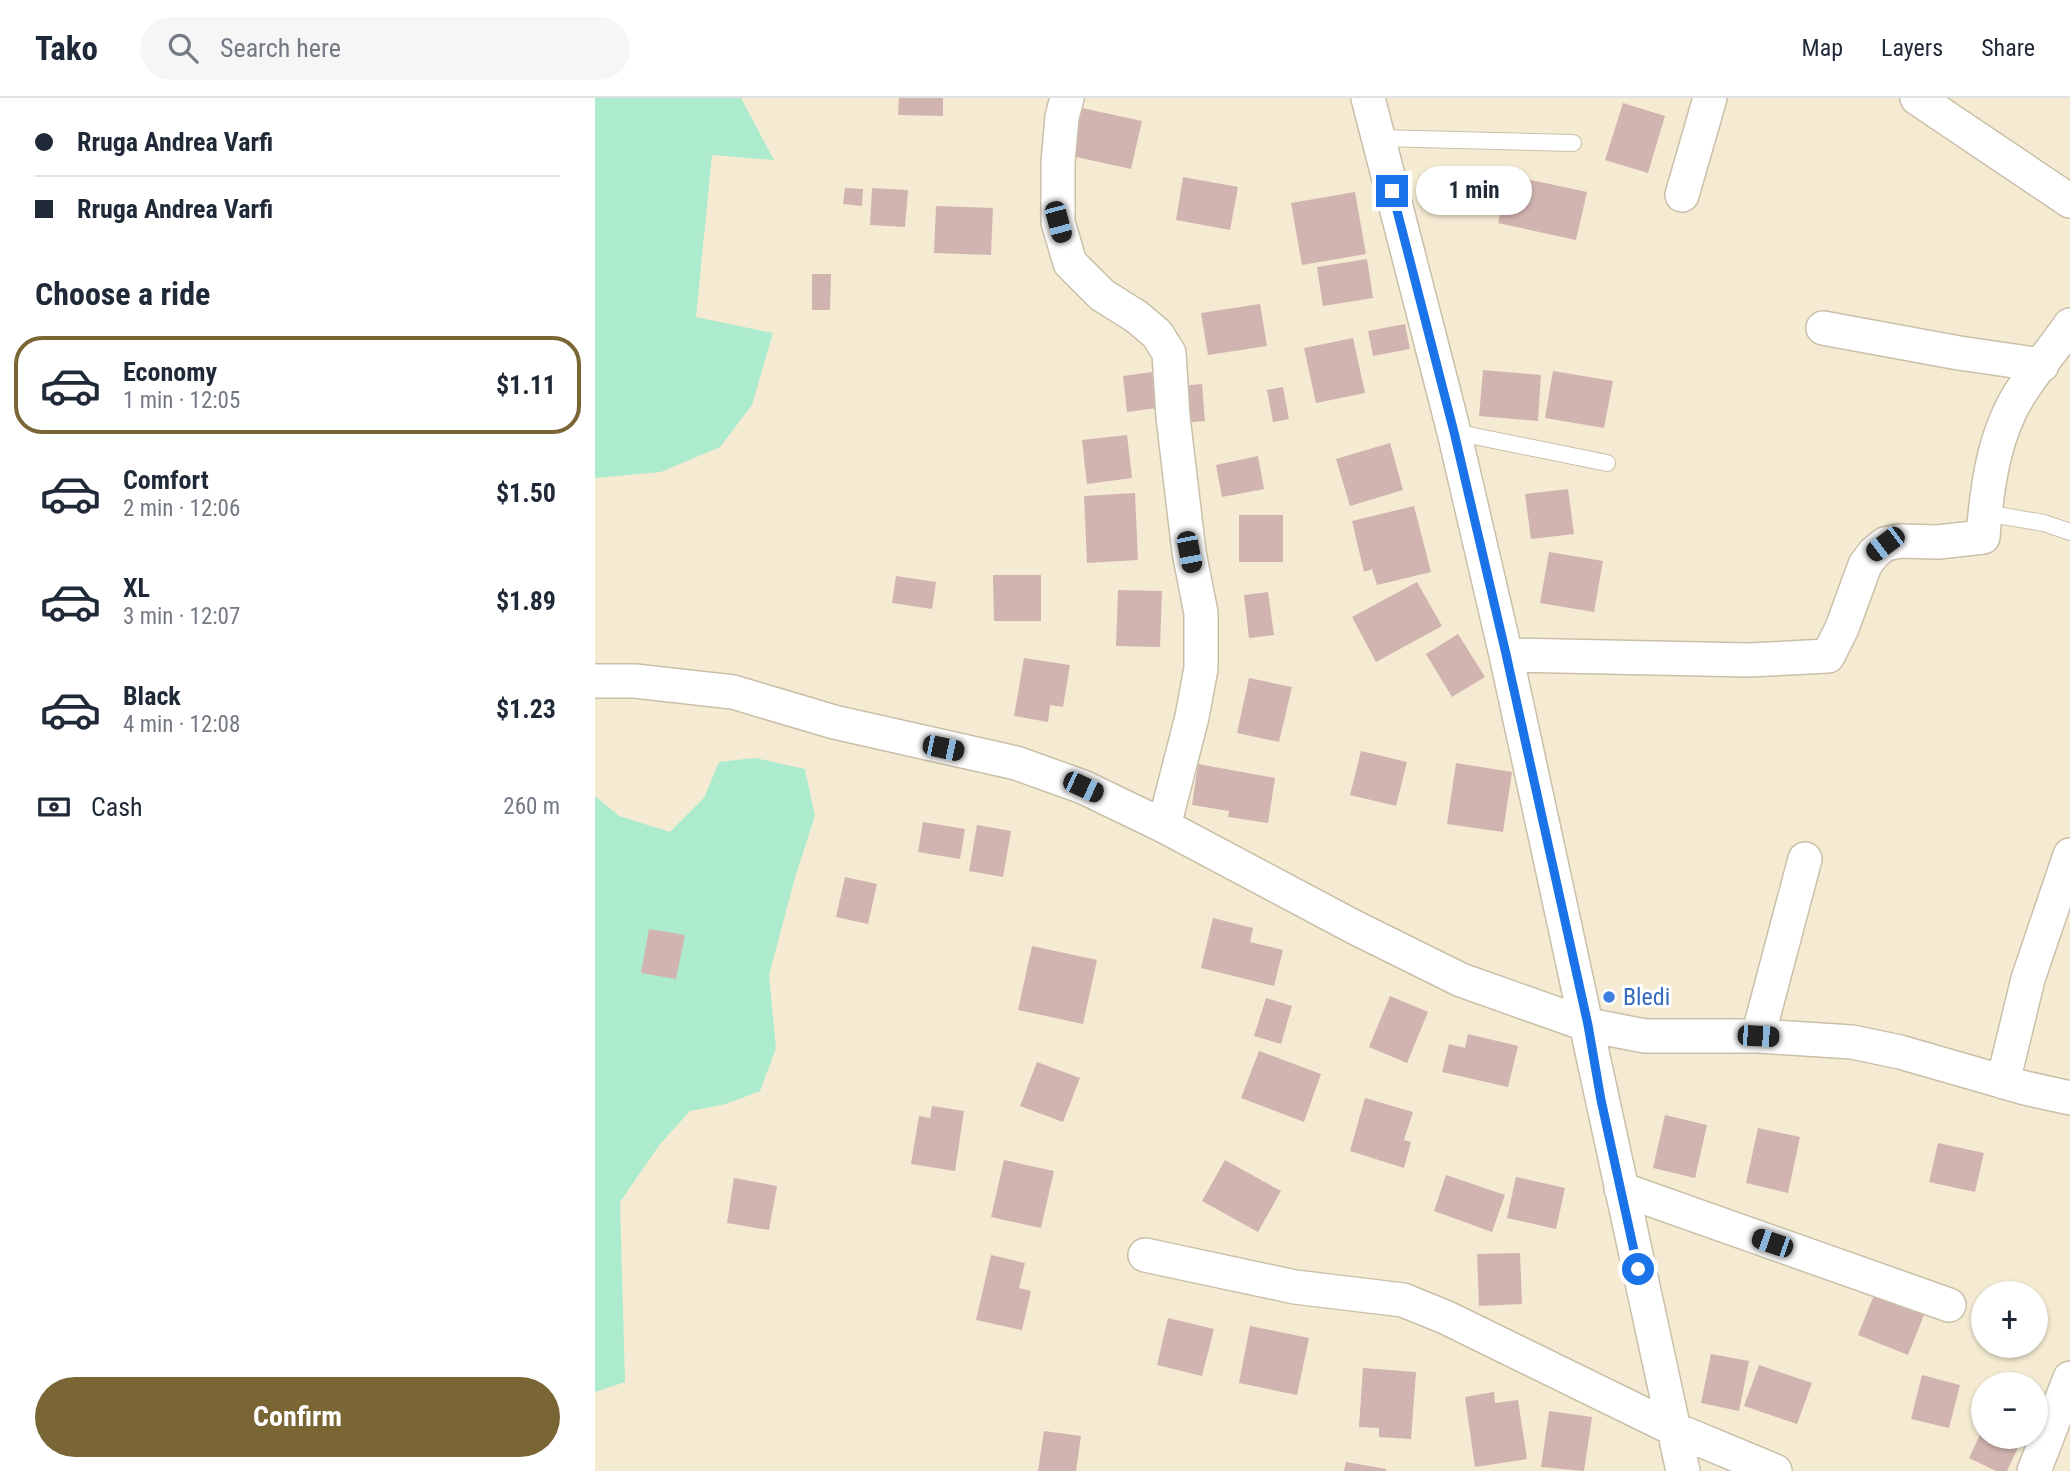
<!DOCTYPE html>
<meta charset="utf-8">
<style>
body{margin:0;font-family:"Roboto Condensed",sans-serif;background:#f6f6f7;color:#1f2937;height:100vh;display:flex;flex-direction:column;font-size:26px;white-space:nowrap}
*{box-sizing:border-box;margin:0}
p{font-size:23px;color:#747a83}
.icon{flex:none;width:38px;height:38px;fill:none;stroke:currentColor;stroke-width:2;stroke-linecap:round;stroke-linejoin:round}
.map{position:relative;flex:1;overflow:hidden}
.side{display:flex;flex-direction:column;background:#fff;width:595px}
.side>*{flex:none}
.banner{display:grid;align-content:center;height:154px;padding:0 35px;background:#fff}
.tools{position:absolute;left:1376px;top:1183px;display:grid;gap:14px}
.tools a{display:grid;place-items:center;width:77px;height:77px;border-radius:50%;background:#fff;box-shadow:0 2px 5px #0004;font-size:35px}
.end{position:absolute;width:32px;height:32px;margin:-16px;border:9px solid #1a73e8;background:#fff;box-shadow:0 0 0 4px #fff}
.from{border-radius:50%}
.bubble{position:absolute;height:49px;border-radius:24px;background:#fff;box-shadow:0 2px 5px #0004;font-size:23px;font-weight:700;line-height:49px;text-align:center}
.car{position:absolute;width:21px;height:42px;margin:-21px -10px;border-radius:9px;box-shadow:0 0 5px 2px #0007;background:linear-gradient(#222 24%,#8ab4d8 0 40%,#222 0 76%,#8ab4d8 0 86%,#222 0)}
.banner b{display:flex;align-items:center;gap:24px;height:66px;font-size:26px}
.banner b+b{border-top:2px solid #e0e1e3}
.banner i{width:18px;height:18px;background:#1f2937}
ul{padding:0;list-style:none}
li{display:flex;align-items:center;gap:21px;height:98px;margin:0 14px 10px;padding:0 21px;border:4px solid transparent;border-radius:28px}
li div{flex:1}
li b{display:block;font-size:26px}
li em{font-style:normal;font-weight:700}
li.active{border-color:#7a6535}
li>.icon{width:63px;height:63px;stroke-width:1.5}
h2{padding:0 35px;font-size:32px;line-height:84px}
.pay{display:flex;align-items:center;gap:18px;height:77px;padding:0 35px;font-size:26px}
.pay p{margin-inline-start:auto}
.action{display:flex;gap:14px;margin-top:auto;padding:14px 35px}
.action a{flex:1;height:80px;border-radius:42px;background:#7a6535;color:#fff;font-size:28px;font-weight:700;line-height:80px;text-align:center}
header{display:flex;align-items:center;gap:42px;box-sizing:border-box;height:98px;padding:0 35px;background:#fff;border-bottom:2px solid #e0e1e3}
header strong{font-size:33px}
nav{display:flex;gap:38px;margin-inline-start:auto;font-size:24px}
.search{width:490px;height:63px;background:#f6f6f7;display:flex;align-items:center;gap:18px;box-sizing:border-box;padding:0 24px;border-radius:38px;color:#747a83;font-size:26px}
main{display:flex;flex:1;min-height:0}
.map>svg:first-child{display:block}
.green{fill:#acebce}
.building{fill:#d1b4b0}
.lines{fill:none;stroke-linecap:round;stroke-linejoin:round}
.lane-casing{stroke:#cac0a9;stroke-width:18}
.street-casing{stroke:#cac0a9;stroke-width:36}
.lane{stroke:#fff;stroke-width:16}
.street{stroke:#fff;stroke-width:33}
.route{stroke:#1a73e8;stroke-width:9}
.shop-dot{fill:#3f7fe0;stroke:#fff;stroke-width:2.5}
.labels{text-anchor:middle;stroke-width:6;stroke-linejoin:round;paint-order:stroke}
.shop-label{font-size:24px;fill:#366cbe;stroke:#fff;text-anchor:start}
</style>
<header>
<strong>Tako</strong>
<div class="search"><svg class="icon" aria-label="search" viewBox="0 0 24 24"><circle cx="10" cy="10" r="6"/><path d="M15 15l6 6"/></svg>Search here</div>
<nav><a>Map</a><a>Layers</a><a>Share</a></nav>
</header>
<main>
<section class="side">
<div class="banner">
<b><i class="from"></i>Rruga Andrea Varfi</b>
<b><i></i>Rruga Andrea Varfi</b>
</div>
<h2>Choose a ride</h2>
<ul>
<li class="active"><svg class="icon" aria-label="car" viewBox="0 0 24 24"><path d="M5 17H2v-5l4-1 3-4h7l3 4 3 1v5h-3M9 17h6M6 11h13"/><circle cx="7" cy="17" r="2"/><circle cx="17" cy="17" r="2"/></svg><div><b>Economy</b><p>1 min · 12:05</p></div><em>$1.11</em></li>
<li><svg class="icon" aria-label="car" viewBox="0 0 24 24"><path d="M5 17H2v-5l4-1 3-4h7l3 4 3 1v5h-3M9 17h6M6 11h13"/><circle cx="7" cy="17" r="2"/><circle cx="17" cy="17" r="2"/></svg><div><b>Comfort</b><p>2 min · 12:06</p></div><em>$1.50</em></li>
<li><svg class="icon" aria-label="car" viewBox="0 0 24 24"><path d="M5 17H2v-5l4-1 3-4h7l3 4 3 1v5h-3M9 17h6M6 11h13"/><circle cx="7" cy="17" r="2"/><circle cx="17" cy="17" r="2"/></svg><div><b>XL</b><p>3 min · 12:07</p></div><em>$1.89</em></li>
<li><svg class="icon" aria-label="car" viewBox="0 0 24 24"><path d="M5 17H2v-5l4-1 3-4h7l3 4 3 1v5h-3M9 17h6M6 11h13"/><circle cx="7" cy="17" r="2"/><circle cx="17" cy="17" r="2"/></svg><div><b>Black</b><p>4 min · 12:08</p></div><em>$1.23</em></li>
</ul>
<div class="pay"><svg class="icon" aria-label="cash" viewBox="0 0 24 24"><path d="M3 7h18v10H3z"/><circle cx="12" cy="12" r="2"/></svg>Cash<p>260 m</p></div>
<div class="action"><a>Confirm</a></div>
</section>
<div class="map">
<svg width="1475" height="1373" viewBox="0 0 1475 1373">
<rect width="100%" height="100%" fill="#f4ebd2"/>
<!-- green -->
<path class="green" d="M0,0H146L179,62L117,57L101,219L178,235L157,307L125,349L66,374L0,380Z
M160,660L210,671L220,718L201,776L174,877L181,950L165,993L131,1006L95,1013L65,1046L25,1104L30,1284L0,1294V698L24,718L75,734L109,700L124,664Z"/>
<!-- building -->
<path class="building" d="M304,0H348V18L303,17Z
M1028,5L1070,18L1053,75L1010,62Z
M482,9L547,23L536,71L472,57Z
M913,77L992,94L981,142L903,125Z
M588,79L643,89L635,132L581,122Z
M250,90L268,91L267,108L248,106Z
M277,90L313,92L310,129L275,127Z
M760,94L771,156L707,167L696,105Z
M341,108L398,110L396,157L339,155Z
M772,161L778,200L728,208L722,169Z
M217,176H236L235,212H217Z
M665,206L672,248L613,257L606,215Z
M810,226L815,251L778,258L773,233Z
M758,240L770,295L721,305L709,250Z
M888,272L946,277L943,323L884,318Z
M958,273L1018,283L1009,330L950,320Z
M557,274L562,310L532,314L528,278Z
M607,286L610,323L586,325L583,288Z
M688,289L694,321L678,324L672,292Z
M532,337L537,380L492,386L487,342Z
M795,345L808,392L755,408L741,361Z
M663,358L669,391L627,399L621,367Z
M973,391L979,436L936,441L930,396Z
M540,395L543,462L492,465L489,398Z
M819,408L836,474L782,487L777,471L769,474L757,423Z
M644,417H688V464H644Z
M954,454L1008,463L999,514L945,505Z
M398,477H446V523H399Z
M301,478L341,484L337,511L297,505Z
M822,484L847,528L781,564L757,519Z
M523,492L567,493L565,549L521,548Z
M673,494L679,537L654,540L649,497Z
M863,536L890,579L857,599L831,556Z
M429,560L475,567L468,609L455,607L453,624L419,618Z
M654,580L697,589L684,644L642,635Z
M766,653L812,664L801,708L755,697Z
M861,665L917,674L908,734L852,726Z
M603,666L680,680L673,725L633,719L634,713L597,707Z
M328,724L370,731L365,761L323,754Z
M382,727L416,733L408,779L374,773Z
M250,779L282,786L273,826L241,819Z
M618,820L658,830L655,844L688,852L679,888L606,870Z
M54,831L90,837L81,881L46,875Z
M437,848L502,862L488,926L423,912Z
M795,898L833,914L812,965L774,949Z
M671,900L697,908L686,946L659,938Z
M873,936L923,948L913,989L847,974L854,946L870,950Z
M664,953L726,976L709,1024L646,1000Z
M442,964L485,980L468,1024L425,1008Z
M770,1000L818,1014L809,1042L816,1044L809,1070L755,1053Z
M337,1008L369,1013L360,1073L316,1066L324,1018L335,1020Z
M1070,1017L1112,1027L1100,1080L1058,1070Z
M1163,1030L1205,1039L1193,1095L1151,1085Z
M1343,1045L1389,1055L1380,1094L1334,1084Z
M409,1062L459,1073L446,1130L396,1119Z
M630,1062L686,1093L663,1134L607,1103Z
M851,1077L910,1097L897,1134L839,1113Z
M921,1079L970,1090L961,1131L912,1120Z
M139,1080L182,1088L174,1132L132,1125Z
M925,1155L927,1206L884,1208L882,1156Z
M396,1157L430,1165L424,1190L436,1193L427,1232L381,1222Z
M1279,1197L1329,1217L1313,1257L1263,1237Z
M573,1220L619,1231L607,1278L562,1267Z
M655,1228L714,1240L702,1297L644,1285Z
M1116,1256L1154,1263L1144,1313L1106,1305Z
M1164,1267L1217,1285L1202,1326L1149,1308Z
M768,1270L821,1274L816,1341L784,1339V1330L764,1329Z
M1327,1277L1365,1287L1354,1330L1316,1321Z
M899,1294L900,1305L923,1302L932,1361L880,1369L870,1299Z
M954,1313L997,1319L989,1373L946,1369Z
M1388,1330V1339H1428L1412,1373H1401L1374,1360Z
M449,1333L486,1338L481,1373H443Z
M751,1364L791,1371V1373H749Z"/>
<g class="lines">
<defs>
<path id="lane" d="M783,40L978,45
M859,334L1012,365
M1390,415L1449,425L1475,434"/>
<path id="street" d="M472,0L467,19L463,64V124L475,165L507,197L542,219L562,236L574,255L578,319L594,454L606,515V570L597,619L569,728
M773,0L859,334L911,557L1088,1373
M1322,0L1475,103
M1087,97L1115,0
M1228,230L1364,255L1447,267
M911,557L1154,562L1233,558L1247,530L1270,467L1279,455L1290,446L1305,443L1343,444L1388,439C1392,388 1399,331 1430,288C1444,267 1461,248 1475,227
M0,583H40L138,594L239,624L421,665L488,689L569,728L759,829L866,882L993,927L1050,938H1163L1257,944L1305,954L1430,990L1475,1000
M1163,938L1210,761
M1408,984L1433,881L1475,757
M1026,1091L1354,1207
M550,1157L700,1189L808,1202L850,1219L1079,1331L1180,1373
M1439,1373L1475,1280"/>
</defs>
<!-- lane casing -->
<use href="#lane" class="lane-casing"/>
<!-- street casing -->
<use href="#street" class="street-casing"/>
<!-- lane -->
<use href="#lane" class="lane"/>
<!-- street -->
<use href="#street" class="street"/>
</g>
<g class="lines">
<!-- route -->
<path class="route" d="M797,93L859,334L911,556L993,927L1006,1002L1043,1171"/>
</g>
<!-- markers -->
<circle class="shop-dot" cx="1014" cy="899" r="7"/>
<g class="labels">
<!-- shop labels -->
<g class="shop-label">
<text x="1028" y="907">Bledi</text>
</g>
</g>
</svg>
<div class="tools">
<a>+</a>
<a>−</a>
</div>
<i class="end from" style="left:1043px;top:1171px"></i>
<i class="end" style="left:797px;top:93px"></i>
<div class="bubble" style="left:821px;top:68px;width:116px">1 min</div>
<i class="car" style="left:463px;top:124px;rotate:165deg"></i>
<i class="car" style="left:1290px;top:446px;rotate:233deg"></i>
<i class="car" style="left:594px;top:454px;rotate:169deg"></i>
<i class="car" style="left:348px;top:650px;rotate:102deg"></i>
<i class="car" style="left:488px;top:689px;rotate:115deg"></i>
<i class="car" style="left:1163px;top:938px;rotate:93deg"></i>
<i class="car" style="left:1177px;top:1145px;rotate:289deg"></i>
</div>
</main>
